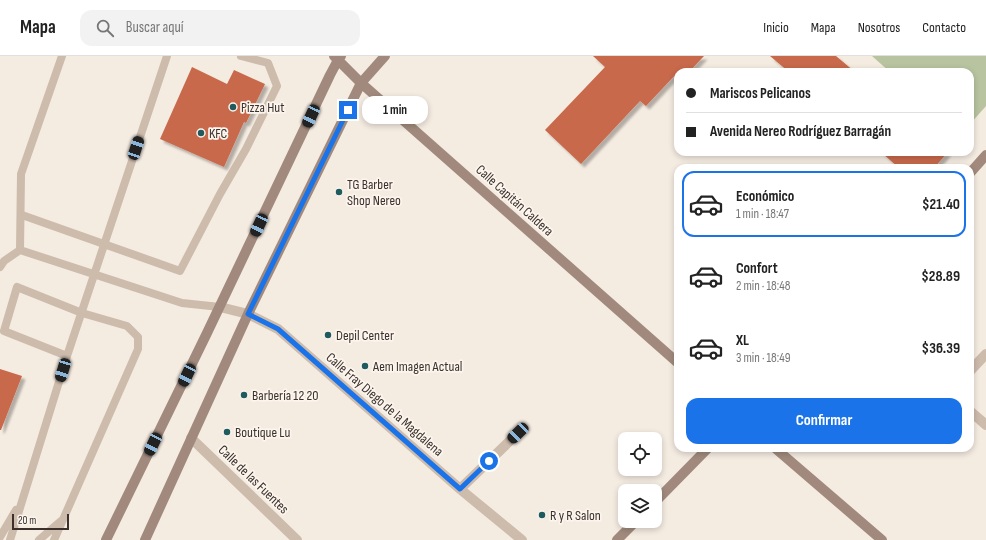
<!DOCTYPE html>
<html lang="es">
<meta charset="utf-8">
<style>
body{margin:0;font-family:"Sofia Sans Condensed",sans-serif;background:#f2f2f2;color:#222;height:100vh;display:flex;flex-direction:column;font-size:15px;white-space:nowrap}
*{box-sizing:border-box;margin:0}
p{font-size:13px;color:#767676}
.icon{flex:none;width:22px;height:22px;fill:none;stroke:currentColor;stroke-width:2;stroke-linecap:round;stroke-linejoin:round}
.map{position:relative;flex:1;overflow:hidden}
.details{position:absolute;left:674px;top:108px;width:300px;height:288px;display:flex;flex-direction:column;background:#fff;border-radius:12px;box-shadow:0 2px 6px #0003}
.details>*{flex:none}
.guide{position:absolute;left:674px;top:12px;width:300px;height:88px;border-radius:12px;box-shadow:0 2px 6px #0003;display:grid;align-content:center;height:88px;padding:0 12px;background:#fff}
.buttons{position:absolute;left:618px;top:376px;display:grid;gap:8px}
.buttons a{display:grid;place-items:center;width:44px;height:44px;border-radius:8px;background:#fff;box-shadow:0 2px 6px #0003;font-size:20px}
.scale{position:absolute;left:12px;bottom:10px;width:57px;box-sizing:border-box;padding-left:4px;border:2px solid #3b302b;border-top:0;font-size:11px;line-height:14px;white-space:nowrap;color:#3b302b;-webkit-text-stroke:3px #fbf5ee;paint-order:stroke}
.end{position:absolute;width:18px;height:18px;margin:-9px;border:5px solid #1a73e8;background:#fff;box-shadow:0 0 0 2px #fff}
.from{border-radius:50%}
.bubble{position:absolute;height:28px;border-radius:12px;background:#fff;box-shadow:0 2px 6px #0003;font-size:13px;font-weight:700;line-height:28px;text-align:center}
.car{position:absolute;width:12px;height:24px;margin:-12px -6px;border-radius:5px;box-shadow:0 0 3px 1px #0007;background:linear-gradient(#222 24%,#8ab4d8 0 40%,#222 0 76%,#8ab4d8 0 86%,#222 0)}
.guide b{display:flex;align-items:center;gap:14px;height:38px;font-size:15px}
.guide b+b{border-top:1px solid #e0e0e0}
.guide i{width:10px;height:10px;background:#222}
ul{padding:7px 0 0;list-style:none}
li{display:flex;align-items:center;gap:12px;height:66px;margin:0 8px 6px;padding:0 4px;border:2px solid transparent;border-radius:12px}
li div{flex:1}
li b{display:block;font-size:15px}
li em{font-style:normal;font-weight:700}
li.active{border-color:#1a73e8}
li>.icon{width:36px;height:36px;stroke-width:1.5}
.primary-button{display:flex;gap:8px;margin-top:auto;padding:8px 12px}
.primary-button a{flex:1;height:46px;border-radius:12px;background:#1a73e8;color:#fff;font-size:16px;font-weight:700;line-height:46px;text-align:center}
header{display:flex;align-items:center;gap:24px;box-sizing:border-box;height:56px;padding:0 20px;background:#fff;border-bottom:1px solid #e0e0e0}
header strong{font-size:19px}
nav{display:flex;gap:22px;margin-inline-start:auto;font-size:14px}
.search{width:280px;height:36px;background:#f2f2f2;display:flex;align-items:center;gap:10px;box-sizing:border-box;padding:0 14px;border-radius:12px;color:#767676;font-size:15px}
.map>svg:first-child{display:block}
.green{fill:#b8c4a0}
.building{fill:#c8694b;filter:url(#shadow)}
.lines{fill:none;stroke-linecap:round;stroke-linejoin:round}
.lane{stroke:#cdbbac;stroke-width:8}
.street{stroke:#cdbbac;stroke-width:10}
.secondary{stroke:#a18a7d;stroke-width:10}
.route{stroke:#1a73e8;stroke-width:5}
.poi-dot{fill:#1f5a5e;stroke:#fbf5ee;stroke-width:1.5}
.labels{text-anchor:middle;stroke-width:3.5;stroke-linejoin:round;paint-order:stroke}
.poi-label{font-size:14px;fill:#3b302b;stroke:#fbf5ee;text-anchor:start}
.street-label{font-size:14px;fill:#3b302b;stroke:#fbf5ee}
</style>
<header>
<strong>Mapa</strong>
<div class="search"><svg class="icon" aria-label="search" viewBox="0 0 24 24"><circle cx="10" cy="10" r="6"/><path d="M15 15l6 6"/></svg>Buscar aquí</div>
<nav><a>Inicio</a><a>Mapa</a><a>Nosotros</a><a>Contacto</a></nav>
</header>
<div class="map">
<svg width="986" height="484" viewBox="0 0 986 484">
<defs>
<filter id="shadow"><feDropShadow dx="3.5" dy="3.5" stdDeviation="1" flood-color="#0004"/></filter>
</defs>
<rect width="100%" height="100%" fill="#f4ebe1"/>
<!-- green -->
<path class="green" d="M872,0H986V50L970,68V16H890Z"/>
<!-- building -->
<path class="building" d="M593,0H704L689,16H678L646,50L640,45L581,108L545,74L605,11Z
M770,0H836L855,16H789Z
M192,11L227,28L234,14L265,28L246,67L244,66L224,111L160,83Z
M881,96H948L934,112H899Z
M0,313L22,320L1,374H0Z"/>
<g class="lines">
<!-- lane -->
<path class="lane" d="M22,159L180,215L220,138L246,93L277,30L268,7L241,0
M20,194L182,247L220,251
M20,194L21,118L62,0
M0,211L4,205L20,194
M0,481L16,454
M10,484L67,300L167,0
M39,484L61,465
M54,484L138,293V281L127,270L82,257L17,231L4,275L67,300"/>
<!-- street -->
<path class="street" d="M220,251L248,258L278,273L460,433L522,484
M970,315L986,298
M970,355L986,369
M191,382L297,484
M460,433L518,377"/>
<!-- secondary -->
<path class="secondary" d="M334,0L361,27L678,307
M970,117L986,99
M775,392L882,484
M655,446L708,392
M106,484L207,277L330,19L338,4L341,0
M145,484L248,258L361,27L385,0
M617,484L636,465"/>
</g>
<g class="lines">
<!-- route -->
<path class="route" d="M348,54L248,258L278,273L460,433L489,405"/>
</g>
<!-- markers -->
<g class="poi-dot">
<circle cx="233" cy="51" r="4"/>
<circle cx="201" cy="77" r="4"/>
<circle cx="339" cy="136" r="4"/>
<circle cx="328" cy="279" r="4"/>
<circle cx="365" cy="310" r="4"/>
<circle cx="244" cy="339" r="4"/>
<circle cx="227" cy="376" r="4"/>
<circle cx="542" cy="459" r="4"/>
</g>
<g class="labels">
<!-- poi labels -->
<g class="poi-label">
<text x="241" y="56">Pizza Hut</text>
<text x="209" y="82">KFC</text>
<text x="347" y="133">TG Barber<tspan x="347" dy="16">Shop Nereo</tspan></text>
<text x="336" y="284">Depil Center</text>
<text x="373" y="315">Aem Imagen Actual</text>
<text x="252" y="344">Barbería 12 20</text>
<text x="235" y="381">Boutique Lu</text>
<text x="550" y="464">R y R Salon</text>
</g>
<!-- street labels -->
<g class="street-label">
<text transform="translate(515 144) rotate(42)" y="5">Calle Capitán Caldera</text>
<text transform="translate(385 348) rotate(41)" y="5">Calle Fray Diego de la Magdalena</text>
<text transform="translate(254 423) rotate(44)" y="5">Calle de las Fuentes</text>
</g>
</g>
</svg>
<div class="buttons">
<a><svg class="icon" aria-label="locate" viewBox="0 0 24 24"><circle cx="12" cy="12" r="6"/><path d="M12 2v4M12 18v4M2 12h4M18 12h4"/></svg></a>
<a><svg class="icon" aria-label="layers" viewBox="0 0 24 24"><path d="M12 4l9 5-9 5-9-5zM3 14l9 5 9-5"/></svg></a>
</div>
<div class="scale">20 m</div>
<i class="end from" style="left:489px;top:405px"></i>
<i class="end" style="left:348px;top:54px"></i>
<div class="bubble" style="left:362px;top:40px;width:66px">1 min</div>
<i class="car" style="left:311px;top:60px;rotate:205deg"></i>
<i class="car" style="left:136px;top:92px;rotate:18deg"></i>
<i class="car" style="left:259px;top:169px;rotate:205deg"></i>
<i class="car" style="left:63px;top:314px;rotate:197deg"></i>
<i class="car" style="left:187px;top:319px;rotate:206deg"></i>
<i class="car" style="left:518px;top:377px;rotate:226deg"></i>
<i class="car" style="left:153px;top:388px;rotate:206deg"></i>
<div class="guide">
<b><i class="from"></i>Mariscos Pelicanos</b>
<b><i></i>Avenida Nereo Rodríguez Barragán</b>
</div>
<section class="details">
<ul>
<li class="active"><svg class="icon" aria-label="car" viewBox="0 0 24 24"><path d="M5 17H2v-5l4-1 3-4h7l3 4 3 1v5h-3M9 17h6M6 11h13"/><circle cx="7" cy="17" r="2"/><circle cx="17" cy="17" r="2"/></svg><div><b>Económico</b><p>1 min · 18:47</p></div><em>$21.40</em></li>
<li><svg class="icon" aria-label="car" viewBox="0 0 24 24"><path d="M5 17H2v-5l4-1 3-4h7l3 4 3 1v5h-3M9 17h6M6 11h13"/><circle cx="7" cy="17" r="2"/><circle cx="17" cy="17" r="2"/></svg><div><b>Confort</b><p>2 min · 18:48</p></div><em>$28.89</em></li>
<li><svg class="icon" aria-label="car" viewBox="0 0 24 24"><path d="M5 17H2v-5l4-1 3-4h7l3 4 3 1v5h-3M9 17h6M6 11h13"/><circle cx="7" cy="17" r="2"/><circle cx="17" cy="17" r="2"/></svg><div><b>XL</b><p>3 min · 18:49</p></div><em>$36.39</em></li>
</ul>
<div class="primary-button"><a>Confirmar</a></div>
</section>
</div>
